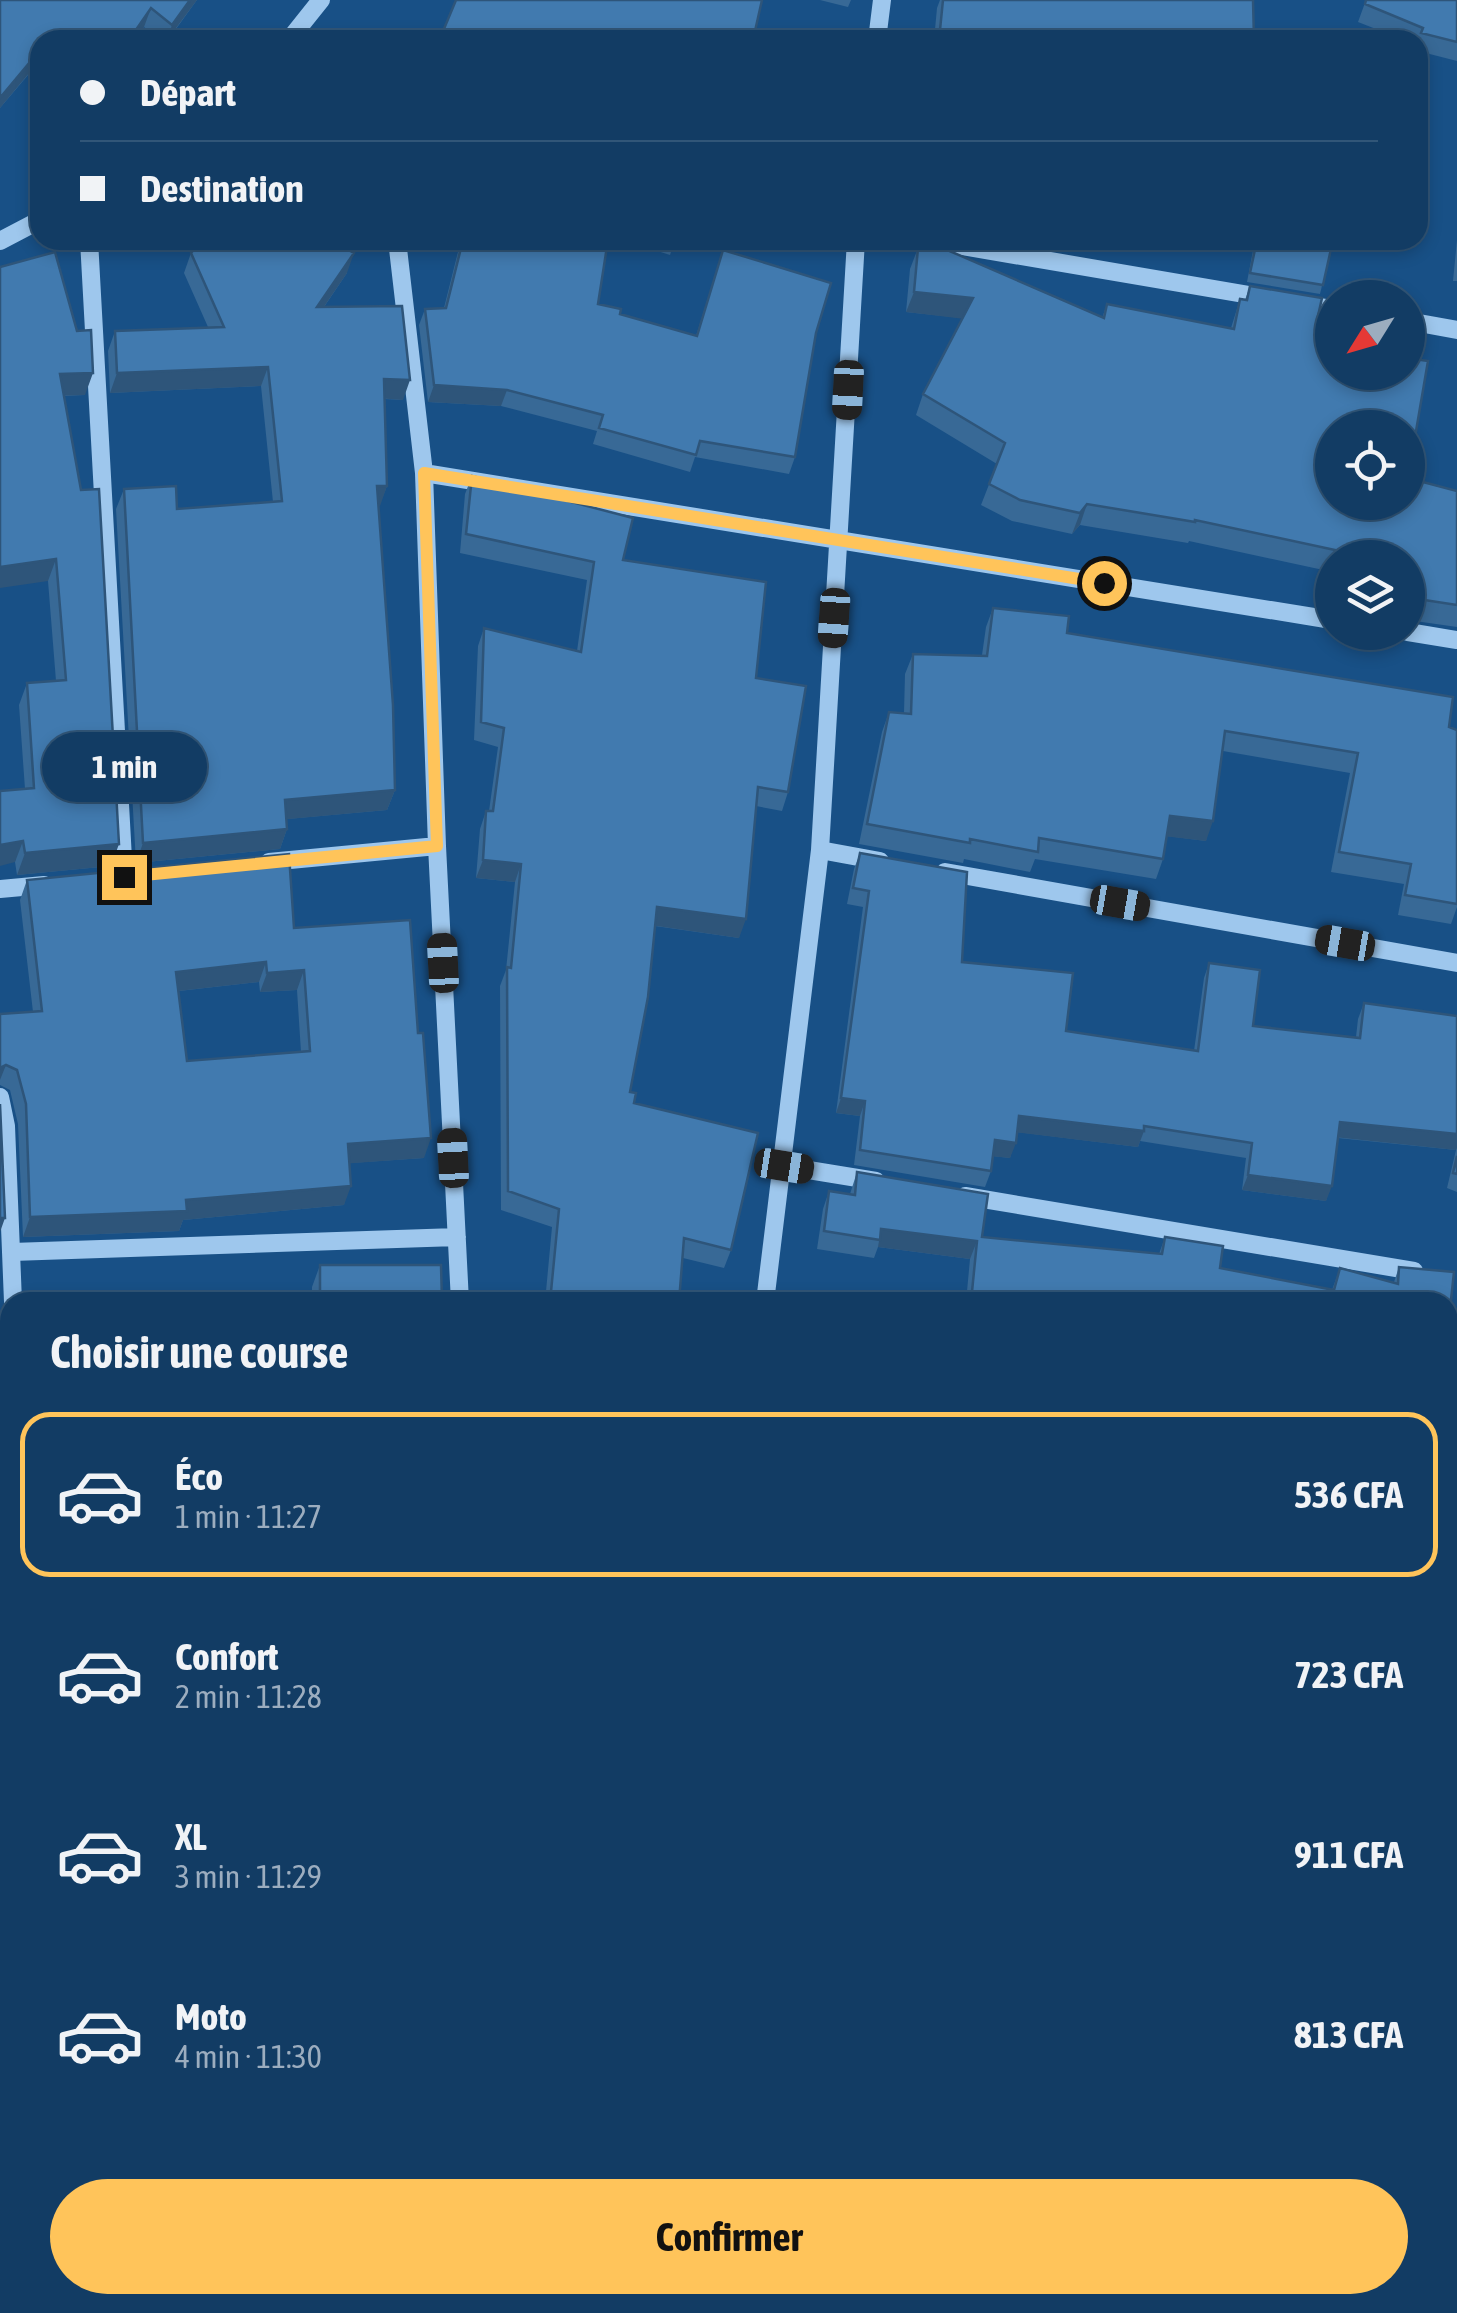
<!DOCTYPE html>
<html lang="fr">
<meta charset="utf-8">
<style>
body{margin:0;font-family:"Asap Condensed",sans-serif;background:#1b436a;color:#f1f3f6;height:100vh;display:flex;flex-direction:column;font-size:38px;white-space:nowrap}
*{box-sizing:border-box;margin:0}
p{font-size:32px;color:#9cadbf}
.icon{flex:none;width:55px;height:55px;fill:none;stroke:currentColor;stroke-width:2;stroke-linecap:round;stroke-linejoin:round}
.map{position:relative;flex:1;overflow:hidden}
.details{position:absolute;left:0px;top:1292px;width:1458px;height:1022px;display:flex;flex-direction:column;background:#123c64;border-radius:30px 30px 0 0;box-shadow:0 5px 15px #0003,0 0 0 2px #315678}
.details>*{flex:none}
.guide{position:absolute;left:30px;top:30px;width:1398px;height:220px;border-radius:30px;box-shadow:0 5px 15px #0003,0 0 0 2px #315678;display:grid;align-content:center;height:220px;padding:0 50px;background:#123c64}
.needle{width:65px;rotate:233deg}
.fabs{position:absolute;left:1315px;top:280px;display:grid;gap:20px}
.fabs a{display:grid;place-items:center;width:110px;height:110px;border-radius:50%;background:#123c64;box-shadow:0 5px 15px #0003,0 0 0 2px #315678;font-size:50px}
.end{position:absolute;width:45px;height:45px;margin:-22px;border:12px solid #ffc45a;background:#111;box-shadow:0 0 0 5px #111}
.from{border-radius:50%}
.bubble{position:absolute;height:70px;border-radius:35px;background:#123c64;box-shadow:0 5px 15px #0003,0 0 0 2px #315678;font-size:32px;font-weight:700;line-height:70px;text-align:center}
.car{position:absolute;width:30px;height:60px;margin:-30px -15px;border-radius:12px;box-shadow:0 0 8px 2px #0007;background:linear-gradient(#222 24%,#8ab4d8 0 40%,#222 0 76%,#8ab4d8 0 86%,#222 0)}
.guide b{display:flex;align-items:center;gap:35px;height:95px;font-size:38px}
.guide b+b{border-top:2px solid #315678}
.guide i{width:25px;height:25px;background:#f1f3f6}
ul{padding:0;list-style:none}
li{display:flex;align-items:center;gap:30px;height:165px;margin:0 20px 15px;padding:0 30px;border:5px solid transparent;border-radius:30px}
li div{flex:1}
li b{display:block;font-size:38px}
li em{font-style:normal;font-weight:700}
li.on{border-color:#ffc45a}
li>.icon{width:90px;height:90px;stroke-width:1.5}
h2{padding:0 50px;font-size:45px;line-height:120px}
.primary-button{display:flex;gap:20px;margin-top:auto;padding:20px 50px}
.primary-button a{flex:1;height:115px;border-radius:60px;background:#ffc45a;color:#111;font-size:40px;font-weight:700;line-height:115px;text-align:center}
.map>svg:first-child{display:block}
.lines{fill:none;stroke-linecap:round;stroke-linejoin:round}
.minor{stroke:#9ec7ed;stroke-width:18}
.wall{fill:#386996;fill-rule:evenodd}
.shaded-wall{fill:#2e557a}
.building{fill:#417aaf;stroke:#2e557a;stroke-width:2.5;fill-rule:evenodd}
.route{stroke:#ffc45a;stroke-width:12}
</style>
<div class="map">
<svg width="1457" height="2313" viewBox="0 0 1457 2313">
<rect width="100%" height="100%" fill="#185086"/>
<g class="lines">
<!-- minor -->
<path class="minor" d="M289,40L321,0
M877,40L882,0
M89,240L124,877
M397,240L424,473L437,846L460,1302
M927,240L1267,298
M0,241L40,220
M1298,303L1332,309
M1408,321L1457,330
M424,473L1332,620
M1408,632L1457,640
M820,850L880,861
M269,862L437,846
M945,872L1457,963
M0,889L44,885
M0,1097L6,1126L13,1302
M784,1166L876,1181
M965,1196L1414,1271
M12,1252L457,1237
M765,1302L820,850L856,240
M0,1326L10,1324
M0,1783L10,1546
M0,2012L10,2013
M1448,2036L1457,2024
M390,2305L391,2313
M1233,2313L1239,2305"/>
</g>
<!-- wall -->
<path class="wall" d="M0,0H197L168,40H161L144,27L135,40H40V61L0,108Z
M820,0H851L848,7Z
M940,0H1253L1254,40H934L937,8Z
M1366,0H1457V61L1418,51V40H1404L1358,22Z
M461,240H608L598,304L620,314L696,336L723,250L816,333L795,457L789,474L695,457L690,472L593,444L597,431L501,406L428,402L419,325L425,309L444,308Z
M623,240H675L670,255Z
M1255,240H1333L1320,294L1247,282Z
M1457,240V281H1453Z
M918,248L1102,318L1107,304L1231,328L1240,299L1245,300L1250,286L1318,316L1408,478L1457,491V627L1408,620V558H1332V607L1324,606L1328,571L1189,541L1188,543L1080,525L1072,534L1012,521L981,505L997,464L916,415L923,394L962,318L906,312L910,269Z
M191,253L347,273L324,307L403,400L385,399L387,486L379,506L395,790L387,810L287,819V829L280,849L136,863L116,509L124,489L177,509L273,502L261,386L110,393L108,351L115,331L208,327L184,273Z
M0,267L85,395L64,396L111,866L17,875L15,862L25,789L19,705L27,683L56,681L48,581Z
M472,476L623,560L756,678L788,792L782,811L756,806L739,938L655,926L630,1092L634,1103L731,1250L724,1268L683,1258L679,1302H545L552,1227L501,1210L500,986L506,970L515,882L476,878L480,829L486,811H489L498,747L474,740L478,646L484,628L577,651L587,580L460,553L465,494Z
M993,608L1067,633L1457,730V907L1451,924L1398,915L1404,884L1331,872L1350,773L1223,751L1206,841L1167,836L1163,859L1156,879L1035,859L1030,872L964,859L963,863L859,844L882,732L889,712L904,713L905,674L913,654L982,655L986,627Z
M860,853L962,962L1066,1031L1194,1051L1204,978L1209,963L1253,1026L1356,1037L1358,1019L1364,1003L1457,1016V1192L1447,1188L1456,1150L1338,1138L1326,1201L1242,1190L1246,1158L1140,1141L1138,1147L1017,1132L1010,1158L993,1156L991,1171L985,1187L854,1165L860,1116L836,1113L863,907L847,904L854,869Z
M27,880L294,928L424,1158L350,1163L344,1205L183,1220L179,1231L23,1237L18,1124L10,1090L0,1085V1014L33,1012L20,900ZM259,982L260,992L297,990L301,1052L187,1061L179,991Z
M857,1172L988,1194L982,1237L1159,1254L1165,1237L1223,1246L1220,1268L1332,1290L1340,1268L1394,1282L1399,1267L1454,1272L1448,1328L1457,1331V1355L1448,1379V1302H966L970,1259L878,1247L874,1258L817,1249L823,1209L829,1191L850,1194Z
M320,1265L442,1302H312V1287Z
M427,2305H736L735,2313H428Z"/>
<!-- shaded-wall -->
<path class="shaded-wall" d="M190,0H197L167,40L172,25Z
M151,8L144,27L135,40H129Z
M40,50L39,61L0,108V98Z
M354,253L347,273L310,327L317,307Z
M914,292L973,298L965,319L906,312Z
M268,367L261,386L110,393L117,373Z
M93,373L85,395L52,396L60,374Z
M384,379L410,380L403,400L377,398Z
M434,385L507,390L501,406L428,402Z
M377,486H387L380,506H370Z
M1087,504L1080,525L1072,534L1080,513Z
M56,559L48,581L0,588V567Z
M1408,599H1418L1410,620H1408Z
M395,790L387,810L278,820L285,800Z
M1170,816L1213,821L1206,841L1163,836Z
M287,829L280,849L136,863L143,843Z
M23,841L15,862L0,866V845Z
M119,844L111,866L17,875L25,853Z
M483,860L521,864L515,882L476,878Z
M657,907L746,919L739,938L650,925Z
M266,962L259,982L169,992L176,972Z
M304,970L297,990L260,992L267,973Z
M6,1065L0,1080V1068Z
M841,1098L865,1101L860,1116L836,1113Z
M1019,1116L1144,1131L1138,1147L1013,1132Z
M1340,1122L1457,1134V1148L1456,1150L1334,1137Z
M431,1138L424,1158L341,1164L348,1144Z
M995,1140L1016,1143L1010,1158L989,1156Z
M1248,1175L1332,1186L1326,1201L1242,1190Z
M351,1186L344,1205L183,1220L179,1231L23,1237L30,1217L186,1200Z
M0,1218H5L0,1232Z
M881,1229L977,1241L970,1259L878,1247Z"/>
<!-- building -->
<path class="building" d="M0,0H190L172,25L151,8L129,40H40V50L0,98Z
M456,0H762L753,40H452L441,36Z
M943,0H1253L1254,40H939Z
M1366,0H1457V42L1421,33L1423,28L1365,4Z
M202,240H329L354,253L317,307L402,306L410,380L384,379L387,486H377L393,705L395,790L285,800L287,829L143,843L124,489L176,486L177,509L282,501L268,367L117,373L115,331L224,327L191,253Z
M463,240H608L598,304L621,309L620,314L697,336L723,250L831,283L816,333L795,457L700,441L696,455L599,428L603,415L507,390L434,385L425,309L446,308Z
M1257,240H1333L1323,285L1250,273Z
M918,248L945,249L1104,318L1107,304L1234,329L1240,299L1247,300L1250,286L1322,298L1318,316L1332,320V372H1408V358L1428,361L1408,478L1457,491V605L1418,599H1408V558H1335V550L1195,520V522L1087,504L1080,513L1020,500L989,484L1005,443L923,394L973,298L914,292ZM1332,428H1408V502H1332Z
M55,252L77,331L91,330L93,373L60,374L81,490L99,489L119,844L25,853L23,841L0,845V791L34,788L27,683L66,680L56,559L0,567V267Z
M472,476L633,518L623,560L766,582L756,678L806,686L788,792L758,787L746,919L657,907L648,997L630,1092L636,1093L634,1103L758,1133L731,1250L684,1238L679,1302H550L559,1209L508,1191L507,967L511,968L521,864L483,860L486,811H493L504,728L481,722L484,628L581,652L594,562L466,534Z
M993,608L1069,616L1067,633L1453,697L1449,727L1457,730V904L1405,895L1411,864L1339,852L1358,753L1225,731L1213,821L1170,816L1163,859L1039,838L1038,852L970,839V843L867,824L889,712L911,714L913,654L987,656Z
M860,853L967,872L962,962L1073,973L1066,1031L1198,1051L1209,963L1260,970L1253,1026L1360,1038L1364,1003L1457,1016V1134L1340,1122L1332,1186L1248,1175L1252,1143L1144,1126V1131L1019,1116L1016,1143L995,1140L991,1171L860,1150L865,1101L841,1098L869,891L853,888Z
M289,854L294,928L410,920L418,1033H423L431,1138L348,1144L351,1186L186,1200L187,1211L30,1217L26,1104L17,1070L6,1065L0,1068V1014L42,1011L27,880ZM266,962L267,973L304,970L310,1051L187,1061L176,972Z
M0,1104L5,1218H0Z
M1457,1156V1174L1453,1173Z
M857,1172L988,1194L982,1237L1162,1254L1165,1237L1223,1246L1220,1268L1334,1290L1340,1268L1398,1284L1399,1267L1454,1272L1448,1328L1457,1331V1354L1448,1378V1302H971L977,1241L881,1229L880,1240L824,1231L829,1191L855,1195Z
M320,1265H441L442,1302H320Z
M0,2261L10,2262V2305H314L313,2313H0Z
M438,2305H736L735,2313H439Z"/>
<g class="lines">
<!-- route -->
<path class="route" d="M124,877L437,846L424,473L1104,583"/>
</g>
</svg>
<div class="fabs">
<a><svg class="needle" viewBox="-14 -14 28 28"><path d="M0-13l5 13h-10z" fill="#e53935"/><path d="M0 13l5-13h-10z" fill="#9cadbf"/></svg></a>
<a><svg class="icon" aria-label="locate" viewBox="0 0 24 24"><circle cx="12" cy="12" r="6"/><path d="M12 2v4M12 18v4M2 12h4M18 12h4"/></svg></a>
<a><svg class="icon" aria-label="layers" viewBox="0 0 24 24"><path d="M12 4l9 5-9 5-9-5zM3 14l9 5 9-5"/></svg></a>
</div>
<i class="end from" style="left:1104px;top:583px"></i>
<i class="end" style="left:124px;top:877px"></i>
<div class="bubble" style="left:42px;top:732px;width:165px">1 min</div>
<i class="car" style="left:848px;top:390px;rotate:183deg"></i>
<i class="car" style="left:834px;top:618px;rotate:184deg"></i>
<i class="car" style="left:1120px;top:903px;rotate:100deg"></i>
<i class="car" style="left:1345px;top:943px;rotate:280deg"></i>
<i class="car" style="left:443px;top:963px;rotate:357deg"></i>
<i class="car" style="left:453px;top:1158px;rotate:357deg"></i>
<i class="car" style="left:784px;top:1166px;rotate:99deg"></i>
<div class="guide">
<b><i class="from"></i>Départ</b>
<b><i></i>Destination</b>
</div>
<section class="details">
<h2>Choisir une course</h2>
<ul>
<li class="on"><svg class="icon" aria-label="car" viewBox="0 0 24 24"><path d="M5 17H2v-5l4-1 3-4h7l3 4 3 1v5h-3M9 17h6M6 11h13"/><circle cx="7" cy="17" r="2"/><circle cx="17" cy="17" r="2"/></svg><div><b>Éco</b><p>1 min · 11:27</p></div><em>536 CFA</em></li>
<li><svg class="icon" aria-label="car" viewBox="0 0 24 24"><path d="M5 17H2v-5l4-1 3-4h7l3 4 3 1v5h-3M9 17h6M6 11h13"/><circle cx="7" cy="17" r="2"/><circle cx="17" cy="17" r="2"/></svg><div><b>Confort</b><p>2 min · 11:28</p></div><em>723 CFA</em></li>
<li><svg class="icon" aria-label="car" viewBox="0 0 24 24"><path d="M5 17H2v-5l4-1 3-4h7l3 4 3 1v5h-3M9 17h6M6 11h13"/><circle cx="7" cy="17" r="2"/><circle cx="17" cy="17" r="2"/></svg><div><b>XL</b><p>3 min · 11:29</p></div><em>911 CFA</em></li>
<li><svg class="icon" aria-label="car" viewBox="0 0 24 24"><path d="M5 17H2v-5l4-1 3-4h7l3 4 3 1v5h-3M9 17h6M6 11h13"/><circle cx="7" cy="17" r="2"/><circle cx="17" cy="17" r="2"/></svg><div><b>Moto</b><p>4 min · 11:30</p></div><em>813 CFA</em></li>
</ul>
<div class="primary-button"><a>Confirmer</a></div>
</section>
</div>
